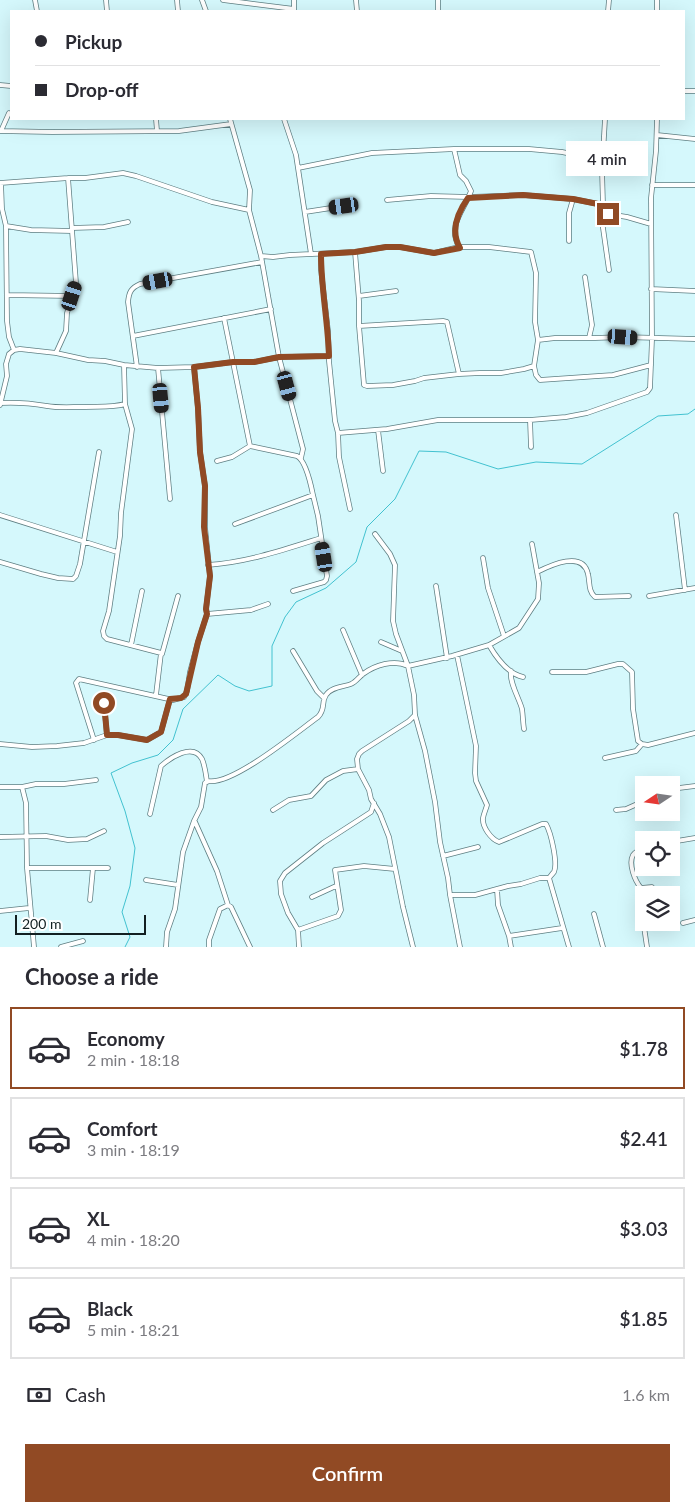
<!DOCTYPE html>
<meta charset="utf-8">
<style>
body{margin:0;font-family:Lato,sans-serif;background:#f2f2f3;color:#2b2b33;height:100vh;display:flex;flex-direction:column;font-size:19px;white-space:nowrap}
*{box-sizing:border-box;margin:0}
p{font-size:16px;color:#7c7c81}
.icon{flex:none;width:28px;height:28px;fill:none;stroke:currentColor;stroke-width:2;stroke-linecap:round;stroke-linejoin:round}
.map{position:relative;height:947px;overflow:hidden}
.drawer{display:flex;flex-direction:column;background:#fff;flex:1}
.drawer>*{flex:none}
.hud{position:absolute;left:10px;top:10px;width:675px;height:110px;border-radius:0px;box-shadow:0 5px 20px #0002;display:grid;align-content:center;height:110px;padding:0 25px;background:#fff}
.needle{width:32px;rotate:257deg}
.fabs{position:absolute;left:635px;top:776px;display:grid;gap:10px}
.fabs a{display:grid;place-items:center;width:45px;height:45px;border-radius:0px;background:#fff;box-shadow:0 5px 20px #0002;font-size:25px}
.scale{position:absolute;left:15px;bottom:12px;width:131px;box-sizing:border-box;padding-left:5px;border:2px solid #121f21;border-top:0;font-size:14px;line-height:18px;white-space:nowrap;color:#121f21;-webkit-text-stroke:4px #fff;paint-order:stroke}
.end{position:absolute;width:22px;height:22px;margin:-11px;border:6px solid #914a24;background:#fff;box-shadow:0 0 0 2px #fff}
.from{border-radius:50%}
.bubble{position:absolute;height:35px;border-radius:0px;background:#fff;box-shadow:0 5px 20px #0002;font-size:16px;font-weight:600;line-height:35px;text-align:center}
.car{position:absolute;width:15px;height:30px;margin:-15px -8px;border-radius:6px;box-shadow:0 0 4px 1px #0007;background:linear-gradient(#222 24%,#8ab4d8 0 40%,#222 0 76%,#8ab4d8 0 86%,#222 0)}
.hud b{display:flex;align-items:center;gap:18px;height:48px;font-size:19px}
.hud b+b{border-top:1px solid #e1e1e2}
.hud i{width:12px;height:12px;background:#2b2b33}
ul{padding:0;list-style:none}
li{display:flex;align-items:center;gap:15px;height:82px;margin:0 10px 8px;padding:0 15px;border:2px solid #e1e1e2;border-radius:0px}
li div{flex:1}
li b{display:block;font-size:19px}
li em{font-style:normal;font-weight:600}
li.current{border-color:#914a24}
li>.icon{width:45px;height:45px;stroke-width:1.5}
h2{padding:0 25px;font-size:22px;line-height:60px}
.pay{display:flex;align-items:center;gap:12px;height:55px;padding:0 25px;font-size:19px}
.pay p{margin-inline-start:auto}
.button{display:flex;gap:10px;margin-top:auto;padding:10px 25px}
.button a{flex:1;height:58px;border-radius:0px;background:#914a24;color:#fff;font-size:20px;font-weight:600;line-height:58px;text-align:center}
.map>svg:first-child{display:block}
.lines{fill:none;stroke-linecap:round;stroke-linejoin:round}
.stream{stroke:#42c2d0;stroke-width:1}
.street-casing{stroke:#5f7f83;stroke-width:5.5}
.street{stroke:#fff;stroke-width:4}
.route{stroke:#914a24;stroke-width:6}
</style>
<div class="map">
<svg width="695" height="947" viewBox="0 0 695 947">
<rect width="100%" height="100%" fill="#d5f8fc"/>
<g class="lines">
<!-- stream -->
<path class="stream" d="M125,947L130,937L122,912L130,886L135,848L125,811L111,773L132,763L158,755L173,740L183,709L218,675L235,686L249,691L272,686V646L285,617L296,602L326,588L356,562L367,527L395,499L419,451L446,452L498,469L536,462L582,464L658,416L688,414L695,409"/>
<defs>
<path id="street" d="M35,0L37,11
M106,0L107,11
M177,0L178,11
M202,0L206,11
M223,0L294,9
M294,0V11
M356,0L357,11
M657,0V11
M438,11V0
M608,11L609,0
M0,85L11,86
M684,91H695
M156,119L157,131
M230,119L250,190L249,210L261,256L279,357L303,449L301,458
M284,119L296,155L311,254
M0,131L52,132L179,131L231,124
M1,131L9,113
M657,135L695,139
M454,149H529L562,152L590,158H603
M298,168L372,153L454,149L460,175L466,181L471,191C464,211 447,225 459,247
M0,183L68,178H85L123,173L136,176L212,202L249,210
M1,183L2,209L6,226L7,321L9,337L14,350
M652,185H695
M387,200L431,196L469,197L523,195L573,199L603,205L605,211L608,214L627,217L651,224
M603,205L602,170L605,119
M605,211L602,221L609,270
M305,212L344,206
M6,226L31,230L72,231
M72,228L104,227L128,222
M569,241V213L573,199
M321,254V270L328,331L329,361L335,421L338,433L339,457L350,509
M261,256L273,257L290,255L355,252L386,247H400L434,253L459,247H489L531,252L536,273L535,322L538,340L534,366L524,369L501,373H480L459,374L424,378L415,381L393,385L367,386L364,385L359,326V301L355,252
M585,277L592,325L589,338
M651,289L695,291
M7,295L72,296
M359,296L396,291
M224,318L250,446
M359,326L443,321L447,322L459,374
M133,336L271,309
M538,340L555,338H595L623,337L695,339
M56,353L66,331L67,313L76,283L68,178
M124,365L125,404L132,429L121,513L120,536L109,611L103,631L104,636L107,639L161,653L156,695
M534,366L536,375L540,380L613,375L651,365
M137,367L128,302C129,292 131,288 140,284L262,262
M158,368L170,499
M0,403C17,402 30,403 47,406C58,408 71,407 82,407C97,406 111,408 125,404
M0,405L7,376L6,364L9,354L14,350L20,349L56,353L88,360L105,361L124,365L158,368L194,367L233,362H254L279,357L329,356
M530,420L531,447
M378,430L383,471
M338,433L387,429L438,420H530L566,417L587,413L647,392L650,388L652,339L651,198L656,151L657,119
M217,461L232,457L250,446L297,456C306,461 311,485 313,495L235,524
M0,515L117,552
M676,515L685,590
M375,534L390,554L395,565L393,621L396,634L408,666L414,695L415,715L425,751L435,802L440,842L448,878L450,895L460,947
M483,558L488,588L504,636
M0,562L41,574L58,578L73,579L76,576L80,564L99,452
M208,565C248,562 283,550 321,538
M537,572C551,565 583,550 588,574C590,582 588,591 595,597L629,596
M436,586L447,658
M293,591L324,582L326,580L327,576L318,516L313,495
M649,596L695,588
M207,614L251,610L268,604
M343,630L362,675
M381,642L402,651
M131,645L142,591
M489,645C496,657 508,674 523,677
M293,651L317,691L324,698
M162,654L178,596
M457,655L476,746L475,773L476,781L487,805C486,809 484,813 483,818C482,827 491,839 499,842L542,824H546C551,833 558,863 554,872C553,873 549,878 549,878
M511,671C509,682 519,698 522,709C523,716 523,723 524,729
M552,672H586L618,664H623L632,672L633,709L638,741L642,744L648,745L695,733
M104,703L107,735
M94,740L76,683L79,679L173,700L184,697L187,691L190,672L198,642L207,614L206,609L210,576L205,527V486L200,452L198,409L194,367
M0,744L32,747L57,746L84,743L107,735H118L147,740L161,732L170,699
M605,758L636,751L642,744
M0,787H22L26,803L27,868L34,947
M22,787L36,784H64L96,780
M671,789L695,786
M273,810L289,800L311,796L326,780L343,771L358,769
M616,810L626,809L644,801
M150,814L161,766C170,758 193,742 202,759C205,766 206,775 207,782
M195,822L217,871L228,905
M0,837L46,836L68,840L87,839L104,831
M671,842L695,838
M644,849C640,850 635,852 633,855C628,864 635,881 641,888L652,887
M443,856L478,847
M27,868H108
M146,880L178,885
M497,889L498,905L509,936L511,947
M450,895H475L508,886L521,884L540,878H549L569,947
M312,897L336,886
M90,900L93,868
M638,900L643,920L647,947
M0,911L29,908
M594,914L603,947
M683,923L695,920
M298,930L338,916L341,910L335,870L364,866L395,869
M509,936L562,928
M61,947L83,941
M166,947L167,932L175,909L183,852L194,821L201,807L205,783L208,781C232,786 297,732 318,717C326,709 321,702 326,695C331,687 343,687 351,684C356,682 359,677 363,674C375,665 394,659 408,666L452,656L489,645L519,628L538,599L539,583L532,544
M209,947V940L220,909L228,905L231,907L250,947
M299,947L298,930L288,913L281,894L280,881L285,873L323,843L371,812L374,803
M413,947L403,907L389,837L380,814L371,799L369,790L358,769L357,759L359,754L362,751L409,721L415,715"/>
</defs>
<!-- street casing -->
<use href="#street" class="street-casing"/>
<!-- street -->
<use href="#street" class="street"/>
</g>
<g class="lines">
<!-- route -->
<path class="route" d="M104,703L107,735H118L147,740L161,732L170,699L181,698L186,694L198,642L207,614L206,609L210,576L204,527L205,486L200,452L198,408L194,367L233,362H254L279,357L329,356C328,322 321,288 321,254L355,252L386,247H400L434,253L460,248C450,231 458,212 468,198L523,195L573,199L603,205L604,211L608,214"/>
</g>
</svg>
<div class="fabs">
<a><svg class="needle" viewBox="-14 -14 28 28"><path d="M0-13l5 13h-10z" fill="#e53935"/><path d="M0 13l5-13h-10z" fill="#7c7c81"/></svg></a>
<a><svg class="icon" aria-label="locate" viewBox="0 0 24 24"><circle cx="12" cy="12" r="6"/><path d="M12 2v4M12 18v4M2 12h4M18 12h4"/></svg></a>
<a><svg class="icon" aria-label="layers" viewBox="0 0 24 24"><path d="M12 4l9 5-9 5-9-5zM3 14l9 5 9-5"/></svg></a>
</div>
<div class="scale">200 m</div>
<i class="end from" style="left:104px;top:703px"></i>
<i class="end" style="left:608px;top:214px"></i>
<div class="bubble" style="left:566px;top:141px;width:82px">4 min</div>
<i class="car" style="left:344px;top:206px;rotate:262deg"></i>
<i class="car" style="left:158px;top:281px;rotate:260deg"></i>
<i class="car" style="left:72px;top:296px;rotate:18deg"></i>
<i class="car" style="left:623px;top:337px;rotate:94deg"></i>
<i class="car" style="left:287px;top:386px;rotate:165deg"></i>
<i class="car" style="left:161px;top:398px;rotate:175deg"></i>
<i class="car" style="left:324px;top:557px;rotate:351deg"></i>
<div class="hud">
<b><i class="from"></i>Pickup</b>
<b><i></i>Drop-off</b>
</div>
</div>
<section class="drawer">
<h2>Choose a ride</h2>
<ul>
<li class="current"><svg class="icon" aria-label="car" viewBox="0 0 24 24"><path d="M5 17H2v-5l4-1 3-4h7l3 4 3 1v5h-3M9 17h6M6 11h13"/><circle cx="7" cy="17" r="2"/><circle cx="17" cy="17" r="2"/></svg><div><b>Economy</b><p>2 min · 18:18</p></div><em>$1.78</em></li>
<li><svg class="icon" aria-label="car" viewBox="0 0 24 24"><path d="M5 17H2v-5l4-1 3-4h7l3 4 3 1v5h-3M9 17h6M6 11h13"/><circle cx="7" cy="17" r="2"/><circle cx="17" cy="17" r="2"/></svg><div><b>Comfort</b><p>3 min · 18:19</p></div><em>$2.41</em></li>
<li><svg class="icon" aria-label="car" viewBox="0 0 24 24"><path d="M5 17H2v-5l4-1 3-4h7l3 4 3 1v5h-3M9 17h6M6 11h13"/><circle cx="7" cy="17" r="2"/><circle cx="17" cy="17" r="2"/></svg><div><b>XL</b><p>4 min · 18:20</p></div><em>$3.03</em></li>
<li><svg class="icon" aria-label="car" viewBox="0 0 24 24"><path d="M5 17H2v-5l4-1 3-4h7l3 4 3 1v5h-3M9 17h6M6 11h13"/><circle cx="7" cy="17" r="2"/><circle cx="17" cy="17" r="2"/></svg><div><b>Black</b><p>5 min · 18:21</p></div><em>$1.85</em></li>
</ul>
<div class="pay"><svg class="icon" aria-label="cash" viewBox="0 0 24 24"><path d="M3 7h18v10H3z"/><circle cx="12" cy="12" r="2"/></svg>Cash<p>1.6 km</p></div>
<div class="button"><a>Confirm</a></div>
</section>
